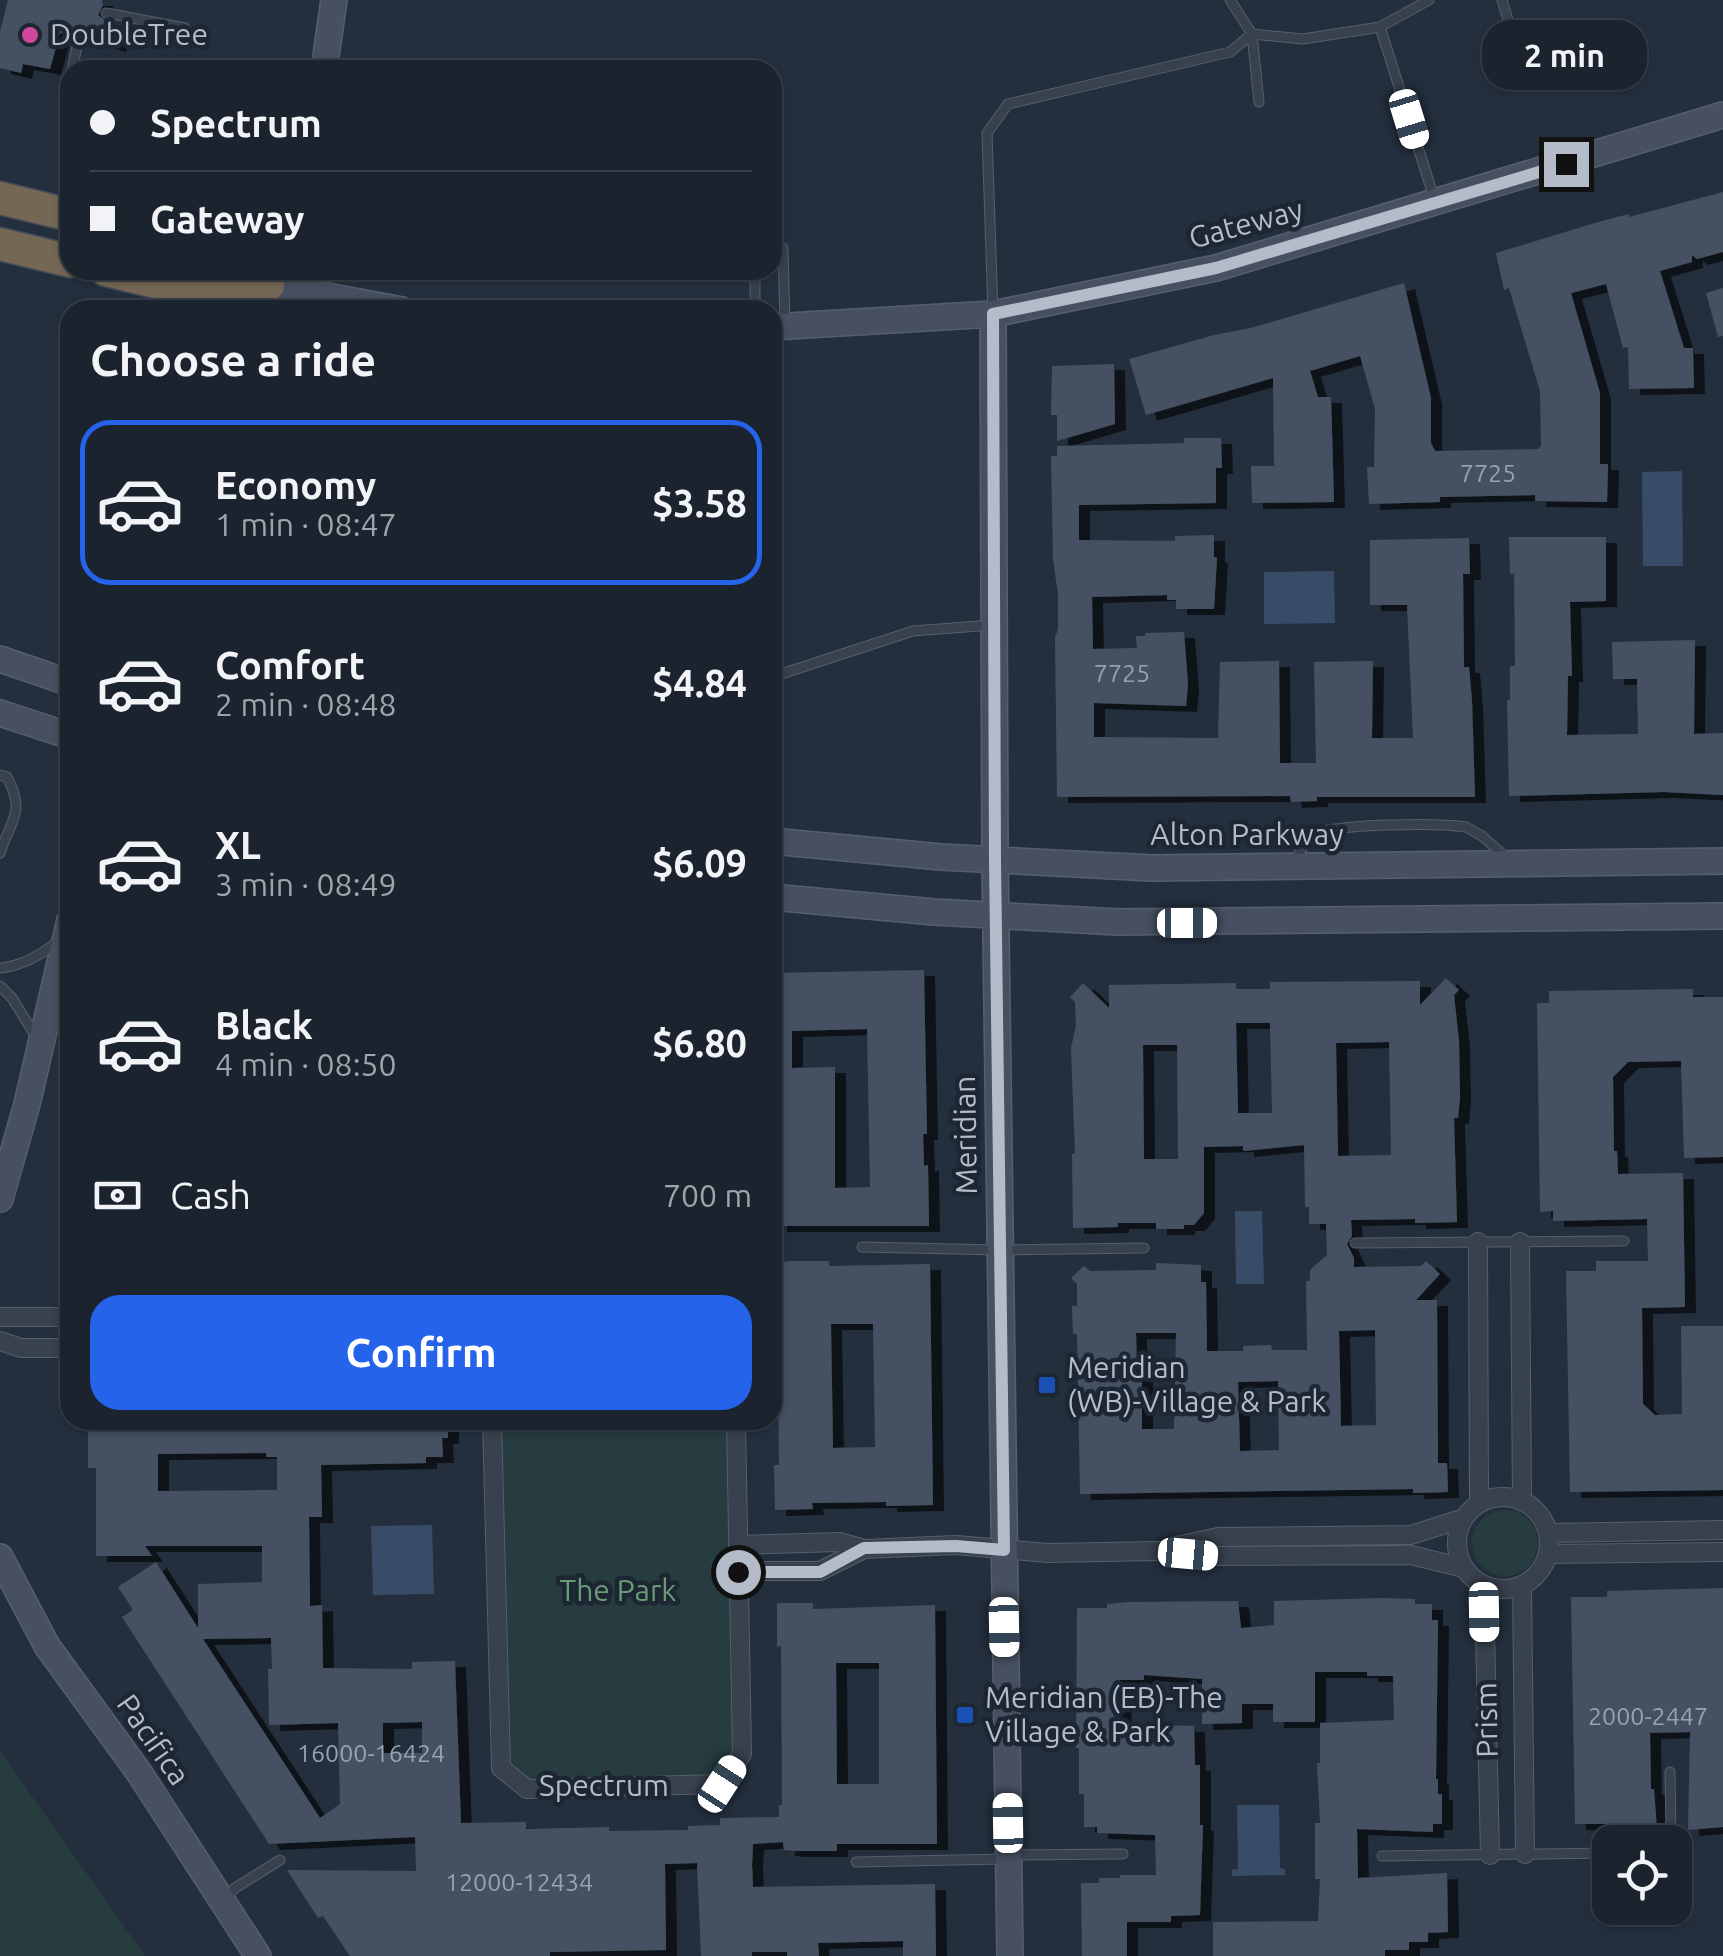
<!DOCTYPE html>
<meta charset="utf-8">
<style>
body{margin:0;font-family:Ubuntu,sans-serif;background:#242b36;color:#f1f3f6;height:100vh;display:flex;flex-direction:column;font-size:38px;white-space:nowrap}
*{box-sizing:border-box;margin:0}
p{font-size:32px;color:#a0a4aa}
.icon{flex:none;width:55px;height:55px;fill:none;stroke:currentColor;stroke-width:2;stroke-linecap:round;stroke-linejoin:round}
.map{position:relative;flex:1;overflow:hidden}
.drawer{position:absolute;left:60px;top:300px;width:722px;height:1130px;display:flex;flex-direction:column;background:#1b232e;border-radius:30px;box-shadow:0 2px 8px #0004,0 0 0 2px #39404a}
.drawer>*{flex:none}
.top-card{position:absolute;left:60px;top:60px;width:722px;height:220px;border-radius:30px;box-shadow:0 2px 8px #0004,0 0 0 2px #39404a;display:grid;align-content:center;height:220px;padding:0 30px;background:#1b232e}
.buttons{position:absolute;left:1592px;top:1825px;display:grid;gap:20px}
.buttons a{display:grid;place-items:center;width:100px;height:100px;border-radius:20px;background:#1b232e;box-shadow:0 2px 8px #0004,0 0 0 2px #39404a;font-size:50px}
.end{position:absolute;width:45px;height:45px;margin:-22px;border:12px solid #b4bcc9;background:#111;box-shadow:0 0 0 5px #111}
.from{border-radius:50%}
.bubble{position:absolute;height:70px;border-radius:30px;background:#1b232e;box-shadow:0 2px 8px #0004,0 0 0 2px #39404a;font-size:32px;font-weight:700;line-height:70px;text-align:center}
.car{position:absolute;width:30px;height:60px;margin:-30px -15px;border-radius:12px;box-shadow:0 0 8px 2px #0007;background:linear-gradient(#fff 24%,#345 0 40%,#fff 0 76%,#345 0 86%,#fff 0)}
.top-card b{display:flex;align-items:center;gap:35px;height:95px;font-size:38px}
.top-card b+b{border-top:2px solid #39404a}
.top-card i{width:25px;height:25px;background:#f1f3f6}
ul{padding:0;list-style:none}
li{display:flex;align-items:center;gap:30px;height:165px;margin:0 20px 15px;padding:0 10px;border:5px solid transparent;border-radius:30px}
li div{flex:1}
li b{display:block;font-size:38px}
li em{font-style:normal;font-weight:700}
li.selected{border-color:#2563eb}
li>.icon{width:90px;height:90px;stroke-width:1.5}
h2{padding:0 30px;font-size:45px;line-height:120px}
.pay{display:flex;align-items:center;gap:25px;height:110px;padding:0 30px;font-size:38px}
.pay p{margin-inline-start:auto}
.action{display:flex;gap:20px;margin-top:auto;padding:20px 30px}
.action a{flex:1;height:115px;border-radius:30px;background:#2563eb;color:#fff;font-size:40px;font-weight:700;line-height:115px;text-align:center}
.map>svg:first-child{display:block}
.green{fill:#263c3f}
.water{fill:#394c67}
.building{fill:#455162;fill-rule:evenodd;filter:url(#shadow)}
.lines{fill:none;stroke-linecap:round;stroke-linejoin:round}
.lane-casing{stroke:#565f6c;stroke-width:11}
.street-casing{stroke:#565f6c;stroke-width:20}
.secondary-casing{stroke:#565f6c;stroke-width:28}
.highway-casing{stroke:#434c59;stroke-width:35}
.lane{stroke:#38414e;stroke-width:9}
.street{stroke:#38414e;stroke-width:18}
.secondary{stroke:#465061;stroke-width:25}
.highway{stroke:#746855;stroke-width:32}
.route{stroke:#b4bcc9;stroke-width:12}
.hotel-dot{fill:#d1479c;stroke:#1d2633;stroke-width:4}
.transit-dot{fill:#1a4fb4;stroke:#1d2633;stroke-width:4}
.labels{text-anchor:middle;stroke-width:9;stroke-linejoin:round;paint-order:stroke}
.number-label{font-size:25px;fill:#98a1af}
.poi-label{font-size:30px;fill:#b4bcc9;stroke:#1d2633;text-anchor:start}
.street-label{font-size:30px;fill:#b4bcc9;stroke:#1d2633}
.park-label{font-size:30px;fill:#6b9a76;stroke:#1d2633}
</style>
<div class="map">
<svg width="1723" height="1956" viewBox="0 0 1723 1956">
<defs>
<filter id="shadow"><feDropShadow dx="11" dy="6" stdDeviation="0" flood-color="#0009"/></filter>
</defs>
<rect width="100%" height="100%" fill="#242f3e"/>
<!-- green -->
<path class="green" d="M492,1420H736L742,1754L722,1784L527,1789L501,1768Z
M1472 1543a33 33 0 1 1 66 0a33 33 0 1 1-66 0Z
M0,1751L145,1956H0Z"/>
<!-- water -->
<path class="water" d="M1682,471L1683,566H1643L1642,472Z
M1334,571L1335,623L1264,624V572Z
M1235,1211H1262L1264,1284H1236Z
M432,1525L434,1594L373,1595L371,1526Z
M1237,1805H1279L1280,1868L1285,1869V1875L1232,1876V1870L1238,1869Z"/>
<!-- building -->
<path class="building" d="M8,0H102L103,5L98,15L108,22L116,46L87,39L85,32L77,29L71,35L60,33L50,69L23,64L21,73L0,68V32Z
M1723,192V252L1697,259L1692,255V262L1660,271L1684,348H1693L1694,388L1629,389L1628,347L1623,348L1606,284L1571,293L1600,393V464H1608L1607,502L1535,501V495L1440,497V502L1369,504L1367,467H1374L1375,409L1360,356L1310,371L1318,397H1331L1334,502L1252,503L1251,466H1274L1273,378L1146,415L1129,359L1214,335L1251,328L1404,283L1431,398V443L1435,451L1538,449L1541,446L1540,391L1509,288L1504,290L1496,253L1598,222L1629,214V217Z
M1723,288V336L1718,337L1706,293Z
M1114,364L1115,424L1057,441V415H1051L1052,366Z
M1184,438H1221L1222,468H1216V503L1079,505V540L1175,541V536L1214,535V557H1217L1214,609H1176V600H1167V595L1092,597L1093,649L1137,648L1136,636H1145V633L1184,632L1188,684L1186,706L1094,703V737L1218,738L1220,662L1279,661L1280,763H1316L1314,662L1373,661L1372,738H1413L1407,605H1370V540L1469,538L1470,574H1463L1464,667H1469L1472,701L1475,797H1317V801L1291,802L1290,796L1057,797L1055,638L1058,629V594L1053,560L1051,456H1057V446L1184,443Z
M1509,537H1606V601L1570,602L1572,676H1568L1567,735L1638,734L1637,679H1613L1612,642L1695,640L1694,734L1723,733V795L1664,792L1509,796L1507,700H1510V666H1515L1514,574H1510Z
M924,970L927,1134H923L924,1166L928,1165L929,1226H776L775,1180H779L778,1105H772V973ZM867,1029L870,1187L835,1188V1067L792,1068V1031Z
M1446,978L1459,990L1454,995L1459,1041L1460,1097L1458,1118H1454L1457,1222L1415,1223V1219L1351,1220L1352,1236L1347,1244L1354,1258V1267L1421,1266L1426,1261L1440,1274L1416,1300H1437L1438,1463H1447L1448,1492L1413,1493V1489L1080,1494L1077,1334H1073L1072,1306H1077V1284L1071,1278L1084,1266L1090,1271L1156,1270V1263L1201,1265V1282H1206L1207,1351H1243V1346L1271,1345L1272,1350H1307L1306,1281H1310V1270L1327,1255L1326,1224H1309V1207H1305L1304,1145L1243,1151V1146L1204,1147V1213L1194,1225H1184V1229H1156V1223H1118V1227L1073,1228L1072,1154H1075L1071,1048L1076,1025L1075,1002L1070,997L1083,983L1109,1008V985L1236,983V989H1270V982L1420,981V1005ZM1236,1023H1270L1272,1113H1238ZM1389,1042L1391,1155L1338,1156L1336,1043ZM1143,1045H1177L1178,1159H1144ZM1375,1330L1376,1425L1341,1426L1339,1331ZM1136,1333H1176L1174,1429H1142V1368H1137ZM1278,1381L1279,1450L1240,1451L1238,1382Z
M1693,989V997H1723V1157L1684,1158L1681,1061L1628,1062L1613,1077L1614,1151H1617L1618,1174L1683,1173L1685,1307L1642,1308L1643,1404L1655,1415L1682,1414L1681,1326H1723V1490L1570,1492L1566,1271H1596V1261H1648L1647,1219L1553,1221V1211L1540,1212L1537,1003H1549V991Z
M788,1261H829V1266L930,1264L933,1505L886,1506V1502L812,1503L813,1509L775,1510L774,1465H779L777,1307H772V1270L775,1264ZM831,1324H873L875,1447L833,1448Z
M88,1420H448V1438H442L443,1457H426V1463L321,1465L322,1517H309L310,1606L322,1605L323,1668L412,1669V1662L455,1661L461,1823L526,1822V1829L609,1827V1831L688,1830V1826L720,1825V1818L779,1817V1805H782L781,1646L777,1647V1603H813V1609L935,1605L937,1844H837V1851H795L784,1850L783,1842L753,1844L752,1864L753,1887L935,1884L936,1956H903V1941L818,1943L819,1956H787V1952H752V1956H701L697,1863L665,1864L666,1950L550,1952V1956H350L323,1916L318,1918L287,1870L416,1871L415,1837L269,1844L122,1617L133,1610L118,1587L156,1562L198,1628V1584L262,1582V1546H145L152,1556H96V1468H88ZM266,1453V1457H277V1490L158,1491V1454ZM271,1638L272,1669H268L269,1725L338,1723L340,1804L320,1818L203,1639ZM836,1663H879V1784H837ZM422,1722V1753H383V1723Z
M1723,1588V1827L1688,1830L1690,1732L1650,1733L1651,1789H1654L1657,1830L1616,1829L1615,1824H1575L1571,1597H1607V1591Z
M1383,1598L1415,1599V1604H1432V1620H1438L1436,1779H1438V1794H1442V1824H1433V1832L1357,1829L1358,1878L1447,1873L1448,1932L1428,1933V1942H1409V1950H1385V1956H1213V1922L1318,1921L1320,1879H1315V1823H1320L1317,1763H1320V1723L1394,1720L1393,1676H1367V1672H1315V1722H1273V1704H1242V1723L1202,1724V1679L1144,1675V1680H1120L1121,1724L1194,1726L1195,1765H1200V1825H1203L1200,1915L1171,1916V1922H1127V1956H1082L1081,1883H1099V1878H1120V1875H1156L1155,1835L1097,1833V1827H1084V1794H1079V1748H1076L1077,1608H1107V1604L1129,1602L1238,1601L1241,1628L1274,1625V1601Z"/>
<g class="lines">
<defs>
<path id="lane" d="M1230,0L1252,34L1303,39L1380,27L1429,0
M1502,0L1509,23
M106,13L185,28
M1380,27L1435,201
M1252,34L1259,102
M72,70L79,37
M64,108L70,79
M783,248L785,325
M755,270V310
M993,313L987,133L1008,104L1230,52L1252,34
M772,677L913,631L992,625
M0,775L7,777C26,813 11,819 0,853
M1296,861C1300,852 1304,840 1313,835C1333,823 1441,823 1466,827L1482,836L1508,859
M0,968C21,966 41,955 57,942
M0,986L12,998L36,1037
M1355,1243L1624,1241
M862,1247L1000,1250L1144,1248
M1667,1842L1671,1835L1670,1772
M1011,1855L1123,1854
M1382,1856L1610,1853
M856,1862L1005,1859
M225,1898L235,1888L280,1860"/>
<path id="street" d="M1478,1242L1479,1504
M1520,1242L1522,1502
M0,1317H70
M0,1341L21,1348H70
M492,1420L501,1768L527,1789L722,1784L742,1754L736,1420
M1457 1543a46 46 0 1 1 92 0a46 46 0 1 1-92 0Z
M1548,1533L1723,1530
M738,1545L839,1542L864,1549L956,1545L1048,1553L1157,1551L1218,1556L1411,1555L1464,1568
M1177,1546L1218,1537L1411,1535L1464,1518
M1548,1554L1723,1552
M738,1571H820L864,1549
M1484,1585L1490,1855
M1522,1585L1525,1854"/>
<path id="secondary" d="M324,70L334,0
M268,285L402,310
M259,310L274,270
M993,314L995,861L1010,1956
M772,327L993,314L1216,268L1723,115
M0,659L70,683
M0,713L70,736
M772,841L941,857L1152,868L1723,861
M772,897L934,912L1118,922L1723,916
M0,1199L27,1104L70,920
M0,1557L47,1646L138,1771L258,1956"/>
<path id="highway" d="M0,198L70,215
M0,244L70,261
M106,270L205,294L268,285"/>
</defs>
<!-- lane casing -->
<use href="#lane" class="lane-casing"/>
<!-- street casing -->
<use href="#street" class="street-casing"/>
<!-- secondary casing -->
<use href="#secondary" class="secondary-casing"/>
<!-- highway casing -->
<use href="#highway" class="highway-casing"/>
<!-- lane -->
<use href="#lane" class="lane"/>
<!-- street -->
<use href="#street" class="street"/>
<!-- secondary -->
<use href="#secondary" class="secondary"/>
<!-- highway -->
<use href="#highway" class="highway"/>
</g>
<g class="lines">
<!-- route -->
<path class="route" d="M738,1572H820L864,1548L956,1546L1004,1550L995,860L993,314L1216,268L1566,164"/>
</g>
<!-- markers -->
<circle class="hotel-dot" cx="30" cy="35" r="10"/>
<g class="transit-dot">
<rect x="1037" y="1375" width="20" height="20" rx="5"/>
<rect x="955" y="1705" width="20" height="20" rx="5"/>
</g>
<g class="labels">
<!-- number labels -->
<g class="number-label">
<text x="1488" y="482">7725</text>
<text x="1122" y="682">7725</text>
<text x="1648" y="1725">2000-2447</text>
<text x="371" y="1762">16000-16424</text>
<text x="519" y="1891">12000-12434</text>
</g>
<!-- poi labels -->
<g class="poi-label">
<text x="50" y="45">DoubleTree</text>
<text x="1067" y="1378">Meridian<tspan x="1067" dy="34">(WB)-Village &amp; Park</tspan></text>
<text x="985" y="1708">Meridian (EB)-The<tspan x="985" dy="34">Village &amp; Park</tspan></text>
</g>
<!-- street labels -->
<g class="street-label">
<text transform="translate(1246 224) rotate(-15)" y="10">Gateway</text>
<text x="1247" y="845">Alton Parkway</text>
<text transform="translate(966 1135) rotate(-91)" y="10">Meridian</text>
<text transform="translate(1487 1720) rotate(-91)" y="10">Prism</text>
<text transform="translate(153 1740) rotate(55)" y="10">Pacifica</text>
<text x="604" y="1796">Spectrum</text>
</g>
<!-- park labels -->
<g class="park-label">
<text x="618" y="1601">The Park</text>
</g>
</g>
</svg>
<div class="buttons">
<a><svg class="icon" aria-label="locate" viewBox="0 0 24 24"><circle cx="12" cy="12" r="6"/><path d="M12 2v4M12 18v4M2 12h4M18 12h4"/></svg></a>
</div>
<i class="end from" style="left:738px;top:1572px"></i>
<i class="end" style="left:1566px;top:164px"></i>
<div class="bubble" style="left:1482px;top:20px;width:165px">2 min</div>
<i class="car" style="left:1409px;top:119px;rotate:163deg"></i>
<i class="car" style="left:1187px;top:923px;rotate:90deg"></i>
<i class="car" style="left:1188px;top:1554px;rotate:95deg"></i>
<i class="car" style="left:1484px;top:1612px;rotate:179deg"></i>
<i class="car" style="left:1004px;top:1627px;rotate:179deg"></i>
<i class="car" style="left:722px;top:1784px;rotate:33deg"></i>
<i class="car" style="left:1008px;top:1823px;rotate:359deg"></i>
<div class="top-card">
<b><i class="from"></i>Spectrum</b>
<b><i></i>Gateway</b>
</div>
<section class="drawer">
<h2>Choose a ride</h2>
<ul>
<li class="selected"><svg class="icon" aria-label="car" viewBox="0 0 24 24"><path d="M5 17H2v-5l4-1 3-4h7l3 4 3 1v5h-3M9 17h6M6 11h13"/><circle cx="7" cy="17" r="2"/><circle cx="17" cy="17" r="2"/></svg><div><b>Economy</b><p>1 min · 08:47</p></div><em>$3.58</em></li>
<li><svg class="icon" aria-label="car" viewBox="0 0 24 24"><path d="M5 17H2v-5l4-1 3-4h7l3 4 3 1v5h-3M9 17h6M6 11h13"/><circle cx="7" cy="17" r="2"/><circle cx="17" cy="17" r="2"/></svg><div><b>Comfort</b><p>2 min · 08:48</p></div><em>$4.84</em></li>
<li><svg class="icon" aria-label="car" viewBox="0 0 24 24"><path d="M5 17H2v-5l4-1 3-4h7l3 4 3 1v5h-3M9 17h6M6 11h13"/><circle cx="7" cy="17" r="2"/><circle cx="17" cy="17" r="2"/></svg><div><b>XL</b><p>3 min · 08:49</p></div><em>$6.09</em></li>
<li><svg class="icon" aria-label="car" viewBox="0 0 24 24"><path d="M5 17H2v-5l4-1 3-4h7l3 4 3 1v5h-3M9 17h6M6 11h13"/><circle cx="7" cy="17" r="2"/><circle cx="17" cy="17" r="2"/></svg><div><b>Black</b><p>4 min · 08:50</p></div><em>$6.80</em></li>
</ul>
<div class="pay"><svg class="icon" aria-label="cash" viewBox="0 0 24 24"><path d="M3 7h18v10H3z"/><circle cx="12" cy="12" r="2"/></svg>Cash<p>700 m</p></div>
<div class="action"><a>Confirm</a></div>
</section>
</div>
